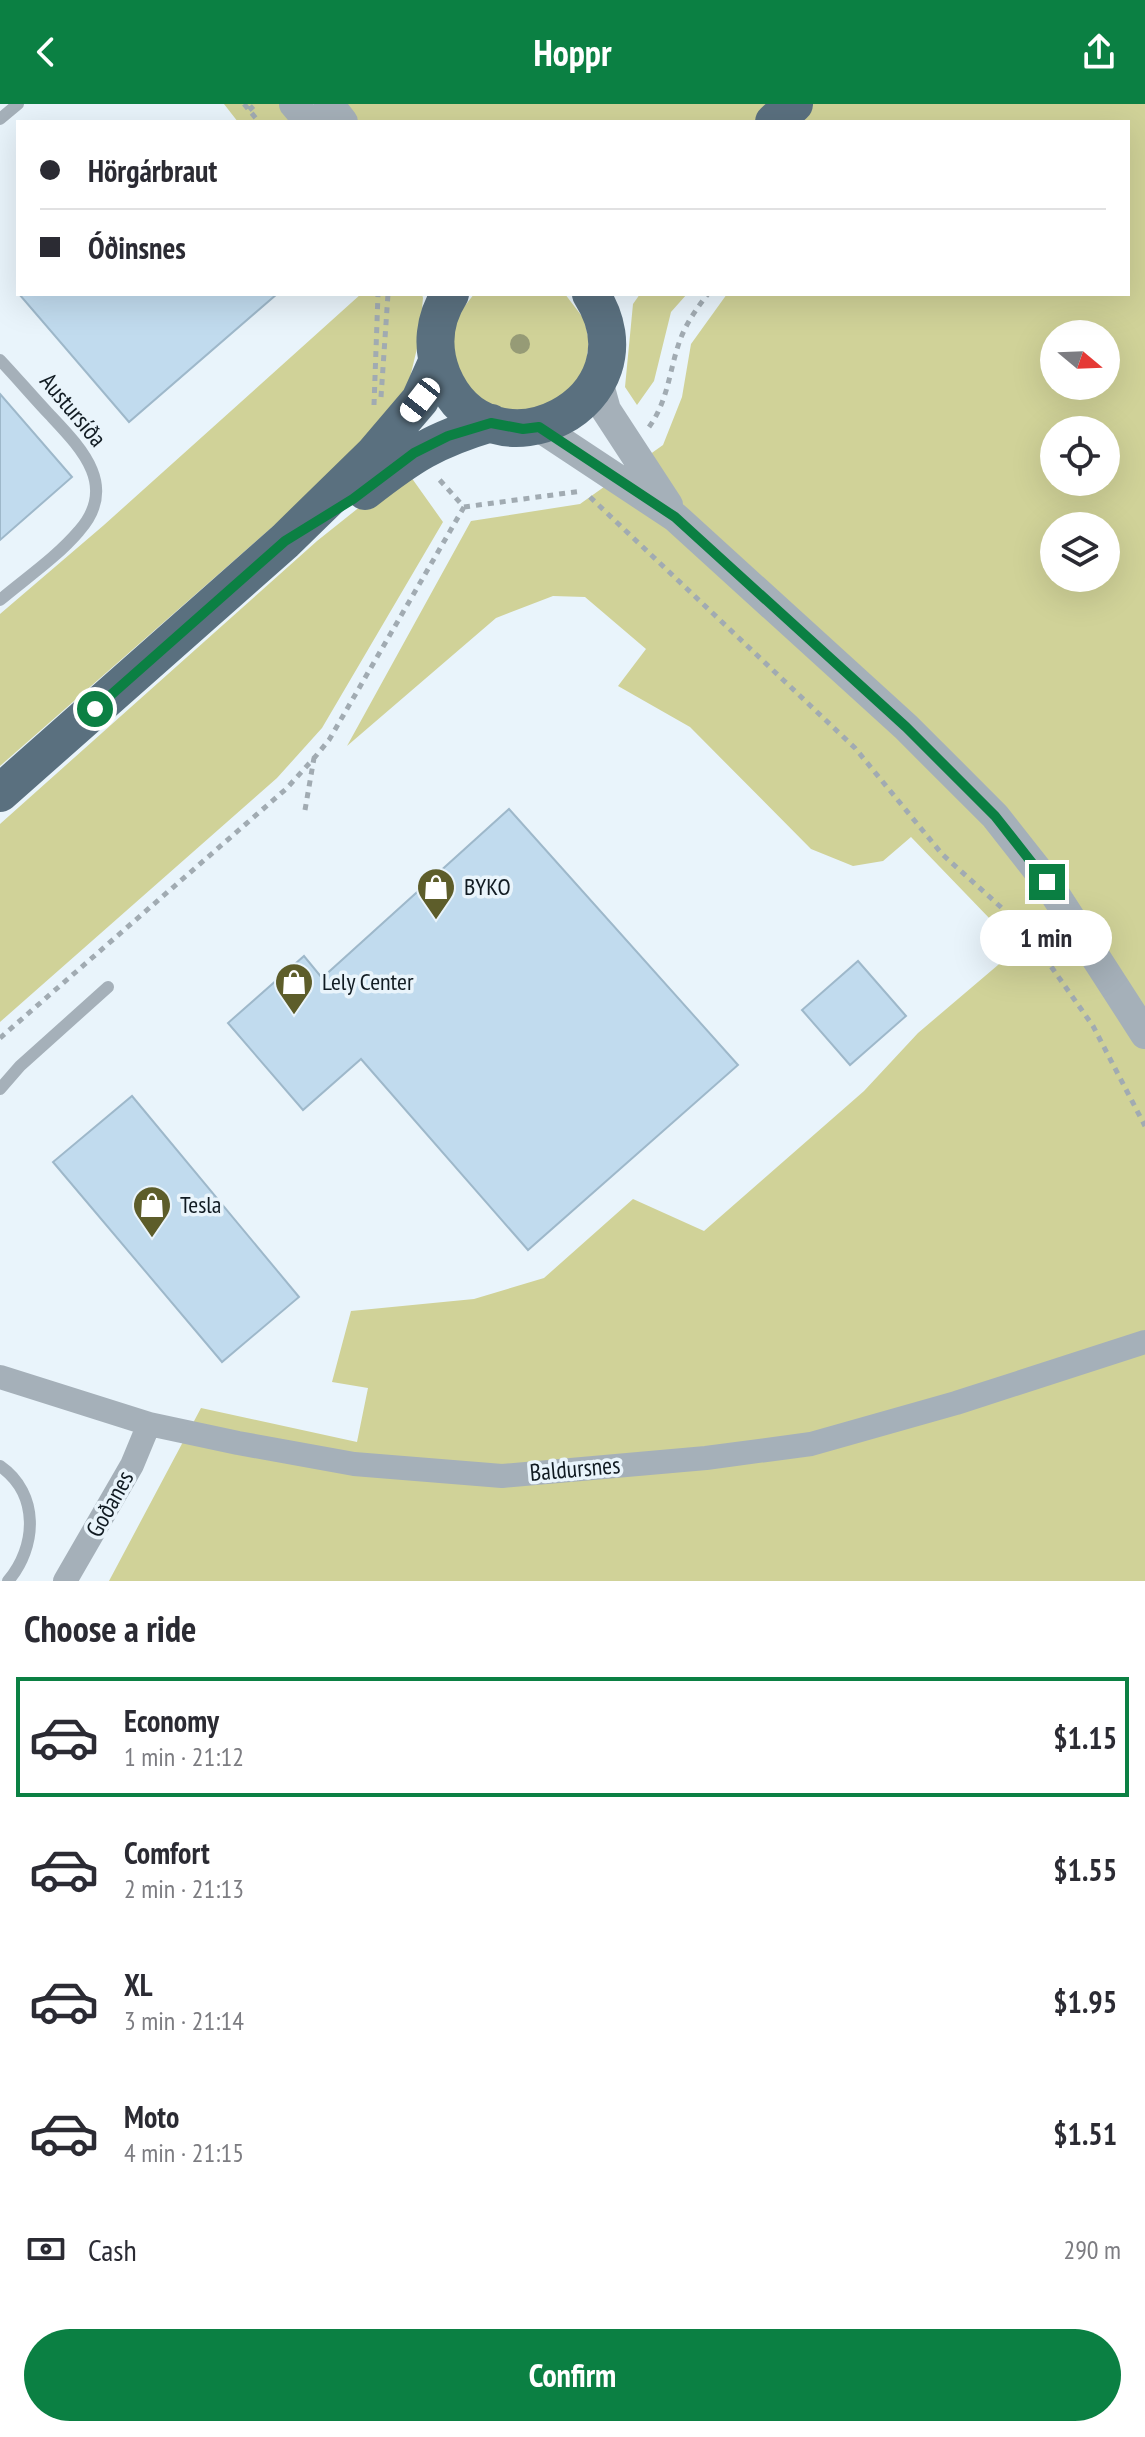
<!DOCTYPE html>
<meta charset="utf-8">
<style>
body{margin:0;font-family:"PT Sans Narrow",sans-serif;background:#f7f7f7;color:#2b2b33;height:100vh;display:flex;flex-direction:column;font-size:30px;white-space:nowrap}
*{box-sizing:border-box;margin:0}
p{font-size:26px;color:#7c7c81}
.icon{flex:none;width:44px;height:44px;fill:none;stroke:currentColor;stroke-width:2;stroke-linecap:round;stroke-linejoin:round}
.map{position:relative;height:1477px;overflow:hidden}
.side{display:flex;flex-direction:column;background:#fff;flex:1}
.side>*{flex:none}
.top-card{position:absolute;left:16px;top:16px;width:1114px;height:176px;border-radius:0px;box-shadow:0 8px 32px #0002;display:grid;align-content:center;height:176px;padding:0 24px;background:#fff}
.needle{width:52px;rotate:109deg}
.fabs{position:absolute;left:1040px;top:216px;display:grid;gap:16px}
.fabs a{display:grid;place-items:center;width:80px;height:80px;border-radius:50%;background:#fff;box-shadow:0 8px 32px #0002;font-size:40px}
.end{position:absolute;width:36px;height:36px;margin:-18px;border:10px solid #0b8043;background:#fff;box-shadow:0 0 0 4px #fff}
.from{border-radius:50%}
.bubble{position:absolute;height:56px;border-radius:28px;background:#fff;box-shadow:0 8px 32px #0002;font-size:26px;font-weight:800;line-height:56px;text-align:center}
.car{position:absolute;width:24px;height:48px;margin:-24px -12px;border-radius:10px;box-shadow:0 0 6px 2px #0007;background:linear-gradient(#fff 24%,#345 0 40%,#fff 0 76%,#345 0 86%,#fff 0)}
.top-card b{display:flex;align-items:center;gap:28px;height:76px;font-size:30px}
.top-card b+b{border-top:2px solid #e1e1e2}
.top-card i{width:20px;height:20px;background:#2b2b33}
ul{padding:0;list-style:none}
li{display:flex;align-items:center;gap:24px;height:120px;margin:0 16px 12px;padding:0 8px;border:4px solid transparent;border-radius:0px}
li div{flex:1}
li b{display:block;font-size:30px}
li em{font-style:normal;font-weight:800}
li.active{border-color:#0b8043}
li>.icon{width:72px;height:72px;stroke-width:1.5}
h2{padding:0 24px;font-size:36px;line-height:96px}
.pay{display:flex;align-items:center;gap:20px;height:88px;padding:0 24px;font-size:30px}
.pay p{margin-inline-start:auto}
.primary-button{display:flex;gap:16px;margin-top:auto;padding:16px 24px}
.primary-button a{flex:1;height:92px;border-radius:48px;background:#0b8043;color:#fff;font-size:32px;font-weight:800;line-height:92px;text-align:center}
header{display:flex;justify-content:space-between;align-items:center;height:104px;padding:0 24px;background:#0b8043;color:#fff;font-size:36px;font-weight:800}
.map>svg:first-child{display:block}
.green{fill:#d0d298;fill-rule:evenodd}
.building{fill:#c1dbee;stroke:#9eb8ca;stroke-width:2}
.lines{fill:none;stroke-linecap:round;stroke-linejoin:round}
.path{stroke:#a1abb2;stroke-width:5;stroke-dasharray:6 6;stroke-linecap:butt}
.service{stroke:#a5b0b9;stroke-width:12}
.minor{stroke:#a5b0b9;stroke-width:24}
.tertiary{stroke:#a5b0b9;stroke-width:30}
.trunk{stroke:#5a707f;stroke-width:38}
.tree{fill:#969b76}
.route{stroke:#0b8043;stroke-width:10}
.labels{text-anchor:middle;stroke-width:7;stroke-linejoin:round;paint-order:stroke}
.street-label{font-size:24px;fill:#111b22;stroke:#e9f4fb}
.poi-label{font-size:24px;fill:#111b22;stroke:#e9f4fb;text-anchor:start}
</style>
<header><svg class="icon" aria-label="back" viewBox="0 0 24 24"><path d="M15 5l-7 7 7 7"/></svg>Hoppr<svg class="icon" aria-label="share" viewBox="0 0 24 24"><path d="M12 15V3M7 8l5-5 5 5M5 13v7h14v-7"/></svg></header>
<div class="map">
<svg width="1145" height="1477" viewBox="0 0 1145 1477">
<rect width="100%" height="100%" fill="#e9f4fb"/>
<!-- green -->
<path class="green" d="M224,0H284L299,18H238Z
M341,0H1145V1477H109L201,1304L357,1338L368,1284L332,1278L351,1207L474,1195L544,1174L633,1095L704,1127L864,987L918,929L1018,844L911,733L883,757L853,762L811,745L690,623L618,582L646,545L585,493L553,492L496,514L347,642L471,417L580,400L663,341L682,293L691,240L727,190H1128V18H355ZM1054,230H1106V282H1054ZM1054,326H1106V378H1054ZM1054,422H1106V474H1054Z
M361,190H422L423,194L419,236L408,282L368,339L0,662V510L104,421Z
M474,190H565L584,215L589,237L586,260L576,281L539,307L494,305L460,276L451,232L458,211Z
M640,190H687L671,208L654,277L637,301L625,283L633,200Z
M406,366L443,418L322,624L277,674L0,918V720L317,437Z"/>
<!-- building -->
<path class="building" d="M19,190H277L129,318Z
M0,290L72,373L0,436Z
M509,705L738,961L528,1146L361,955L303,1006L228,919L304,852L322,874Z
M858,857L906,912L850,961L802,906Z
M132,992L299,1193L222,1258L53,1058Z"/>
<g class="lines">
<!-- path -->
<path class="path" d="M244,0L259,18
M249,6L256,0
M381,293L388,190
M374,301L378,190
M649,323C668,297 669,268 679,239C685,221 696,205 708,190
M590,393L855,644L942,750L1024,824L1093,922L1145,1022
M464,403L582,387
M305,706L314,654
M0,934L286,685L315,653L329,636L464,403L437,373"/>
<!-- service -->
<path class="service" d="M0,15L18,0
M0,256C17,274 33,293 50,311C81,344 119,382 79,427C57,453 26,474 0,496
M0,985L20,962L108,883
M0,1362C40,1390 37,1443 8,1477"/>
<!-- minor -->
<path class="minor" d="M0,1273L149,1320L238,1339L354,1360L502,1372L706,1354L811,1340L956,1299L1145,1238
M65,1477L132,1361L149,1320"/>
<!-- tertiary -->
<path class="tertiary" d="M294,0L309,18
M329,0L343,18
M598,277L606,306L668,401
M539,323L675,413L906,623L995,712L1047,778L1145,930"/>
<!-- trunk -->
<path class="trunk" d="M774,18L794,0
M450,190C434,215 431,243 442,271C489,384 660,297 591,190
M365,387C411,351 434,336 491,319
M0,689L285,437L374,350L420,296L437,258"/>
</g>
<!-- trees -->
<circle class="tree" cx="520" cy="240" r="10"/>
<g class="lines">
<!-- route -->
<path class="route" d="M95,605L285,437L353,395L414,349L448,332L491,319L523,325L539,323L675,413L906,623L995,712L1047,778"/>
</g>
<!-- icons -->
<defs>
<symbol id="shop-pin" viewBox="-11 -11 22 30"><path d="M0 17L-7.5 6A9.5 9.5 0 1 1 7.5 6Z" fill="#5d5d2a" stroke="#e9f4fb"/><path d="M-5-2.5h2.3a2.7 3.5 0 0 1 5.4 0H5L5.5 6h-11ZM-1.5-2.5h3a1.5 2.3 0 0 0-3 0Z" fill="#fff"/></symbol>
</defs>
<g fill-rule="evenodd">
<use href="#shop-pin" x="414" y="761" width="44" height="60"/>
<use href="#shop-pin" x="272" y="856" width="44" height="60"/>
<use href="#shop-pin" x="130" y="1079" width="44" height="60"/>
</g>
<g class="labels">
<!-- street labels -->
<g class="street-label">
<text transform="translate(73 306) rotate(50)" y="8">Austursíða</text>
<text transform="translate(575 1365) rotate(-5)" y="8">Baldursnes</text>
<text transform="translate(110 1400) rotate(-61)" y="8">Goðanes</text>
</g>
<!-- poi labels -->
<g class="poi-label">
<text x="464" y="791">BYKO</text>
<text x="322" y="886">Lely Center</text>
<text x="180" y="1109">Tesla</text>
</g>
</g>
</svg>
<div class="fabs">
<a><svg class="needle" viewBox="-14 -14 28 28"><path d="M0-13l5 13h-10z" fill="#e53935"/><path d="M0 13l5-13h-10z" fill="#7c7c81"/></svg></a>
<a><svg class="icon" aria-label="locate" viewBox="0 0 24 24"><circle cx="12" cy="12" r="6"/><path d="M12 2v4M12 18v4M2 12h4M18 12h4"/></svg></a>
<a><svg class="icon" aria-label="layers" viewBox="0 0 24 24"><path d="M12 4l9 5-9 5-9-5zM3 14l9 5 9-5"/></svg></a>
</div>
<i class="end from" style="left:95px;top:605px"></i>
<i class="end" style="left:1047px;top:778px"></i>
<div class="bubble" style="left:980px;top:806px;width:132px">1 min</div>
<i class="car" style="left:420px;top:296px;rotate:218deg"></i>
<div class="top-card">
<b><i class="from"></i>Hörgárbraut</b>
<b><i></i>Óðinsnes</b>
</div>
</div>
<section class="side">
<h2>Choose a ride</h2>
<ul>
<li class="active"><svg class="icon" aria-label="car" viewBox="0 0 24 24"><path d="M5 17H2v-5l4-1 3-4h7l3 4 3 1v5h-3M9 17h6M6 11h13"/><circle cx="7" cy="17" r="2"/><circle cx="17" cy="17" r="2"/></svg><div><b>Economy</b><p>1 min · 21:12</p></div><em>$1.15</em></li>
<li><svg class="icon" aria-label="car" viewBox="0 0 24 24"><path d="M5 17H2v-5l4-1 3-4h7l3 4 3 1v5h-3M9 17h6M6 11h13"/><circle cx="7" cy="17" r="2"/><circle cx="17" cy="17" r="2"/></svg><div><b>Comfort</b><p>2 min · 21:13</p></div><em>$1.55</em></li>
<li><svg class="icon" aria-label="car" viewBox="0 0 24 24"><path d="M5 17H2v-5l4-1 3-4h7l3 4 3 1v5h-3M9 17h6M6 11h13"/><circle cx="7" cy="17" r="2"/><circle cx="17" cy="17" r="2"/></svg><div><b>XL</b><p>3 min · 21:14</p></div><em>$1.95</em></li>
<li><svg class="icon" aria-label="car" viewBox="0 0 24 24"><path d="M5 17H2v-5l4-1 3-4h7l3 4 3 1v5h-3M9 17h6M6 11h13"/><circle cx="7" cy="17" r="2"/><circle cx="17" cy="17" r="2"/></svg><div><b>Moto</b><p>4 min · 21:15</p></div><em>$1.51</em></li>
</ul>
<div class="pay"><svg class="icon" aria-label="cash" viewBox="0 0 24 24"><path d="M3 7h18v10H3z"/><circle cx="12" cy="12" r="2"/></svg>Cash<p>290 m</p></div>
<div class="primary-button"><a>Confirm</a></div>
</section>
